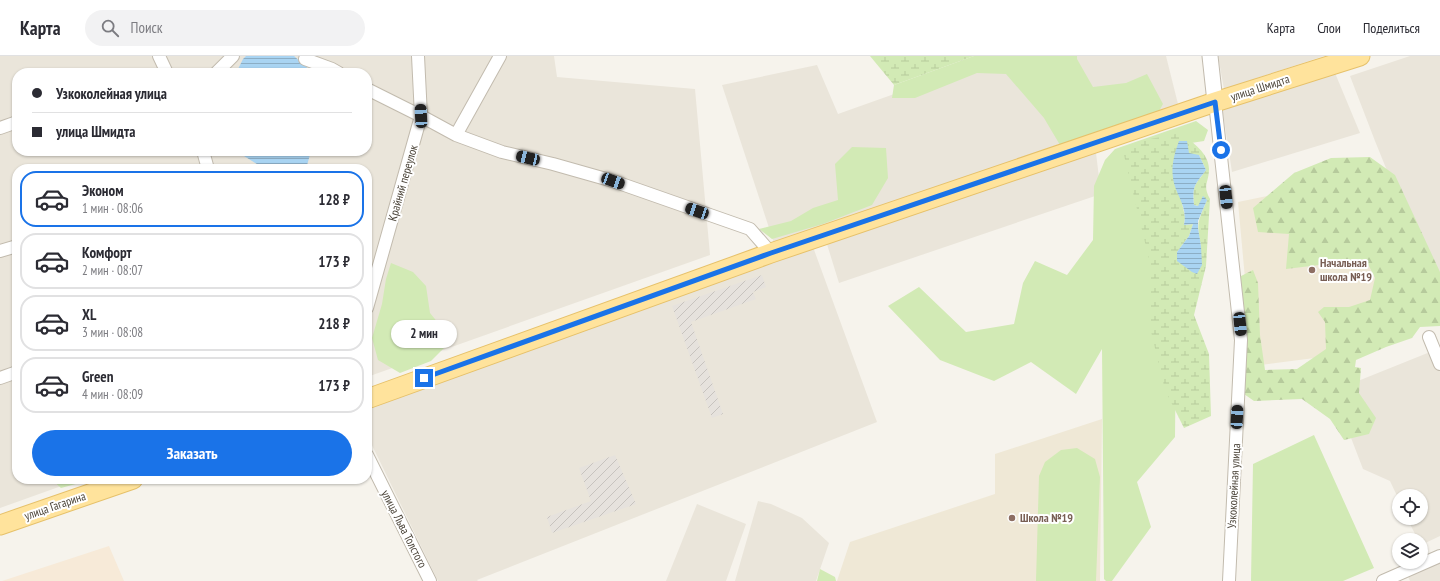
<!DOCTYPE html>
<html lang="ru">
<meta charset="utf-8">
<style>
body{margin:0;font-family:"PT Sans Narrow",sans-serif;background:#f2f2f3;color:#2b2b33;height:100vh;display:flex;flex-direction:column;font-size:15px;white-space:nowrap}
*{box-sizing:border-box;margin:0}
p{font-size:13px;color:#7c7c81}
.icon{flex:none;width:22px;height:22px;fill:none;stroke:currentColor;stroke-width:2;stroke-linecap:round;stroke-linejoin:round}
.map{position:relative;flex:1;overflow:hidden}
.details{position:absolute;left:12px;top:108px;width:360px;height:320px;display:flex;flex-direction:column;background:#fff;border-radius:16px;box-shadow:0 1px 3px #0004}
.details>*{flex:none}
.banner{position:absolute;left:12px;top:12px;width:360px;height:88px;border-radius:16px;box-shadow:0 1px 3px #0004;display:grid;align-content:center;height:88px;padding:0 20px;background:#fff}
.tools{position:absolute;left:1392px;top:433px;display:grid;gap:8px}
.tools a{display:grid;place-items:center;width:36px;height:36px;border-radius:50%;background:#fff;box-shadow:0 1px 3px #0004;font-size:20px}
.end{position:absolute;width:18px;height:18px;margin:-9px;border:5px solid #1a73e8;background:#fff;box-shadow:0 0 0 2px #fff}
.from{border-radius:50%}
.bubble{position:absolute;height:28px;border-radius:14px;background:#fff;box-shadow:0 1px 3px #0004;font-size:13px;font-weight:700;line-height:28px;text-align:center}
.car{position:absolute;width:12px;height:24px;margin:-12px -6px;border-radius:5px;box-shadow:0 0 3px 1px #0007;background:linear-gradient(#222 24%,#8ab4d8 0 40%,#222 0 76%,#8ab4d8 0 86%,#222 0)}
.banner b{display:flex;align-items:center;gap:14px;height:38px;font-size:15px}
.banner b+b{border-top:1px solid #e1e1e2}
.banner i{width:10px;height:10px;background:#2b2b33}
ul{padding:7px 0 0;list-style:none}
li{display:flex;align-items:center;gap:12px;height:56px;margin:0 8px 6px;padding:0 12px;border:2px solid #e1e1e2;border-radius:16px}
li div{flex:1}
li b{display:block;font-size:15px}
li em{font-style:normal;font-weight:700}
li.active{border-color:#1a73e8}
li>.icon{width:36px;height:36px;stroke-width:1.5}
.button{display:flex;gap:8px;margin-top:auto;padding:8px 20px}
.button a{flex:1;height:46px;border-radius:24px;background:#1a73e8;color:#fff;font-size:16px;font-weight:700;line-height:46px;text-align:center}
header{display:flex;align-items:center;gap:24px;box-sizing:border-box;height:56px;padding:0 20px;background:#fff;border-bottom:1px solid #e1e1e2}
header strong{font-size:19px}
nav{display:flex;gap:22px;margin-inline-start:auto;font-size:14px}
.search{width:280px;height:36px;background:#f2f2f3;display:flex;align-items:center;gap:10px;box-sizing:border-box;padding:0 14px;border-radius:22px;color:#7c7c81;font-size:15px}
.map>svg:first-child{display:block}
.residential{fill:#eae5da;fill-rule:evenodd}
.commercial{fill:#f7ead8}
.industrial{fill:url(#industrial-furrows)}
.education{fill:#efe8d6}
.green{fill:#d2eab5}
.forest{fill:url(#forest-firs)}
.wetland{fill:url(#wetland-marsh);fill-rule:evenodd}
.water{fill:url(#water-rules)}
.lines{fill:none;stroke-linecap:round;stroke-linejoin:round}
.minor-casing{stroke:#c2bbae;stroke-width:14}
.tertiary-casing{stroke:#c2bbae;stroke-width:17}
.primary-casing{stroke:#e6c16a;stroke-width:21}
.minor{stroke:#fff;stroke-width:12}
.tertiary{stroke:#fff;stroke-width:15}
.primary{stroke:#ffe39c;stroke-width:19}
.route{stroke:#1a73e8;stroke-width:5}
.education-dot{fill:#8d6e63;stroke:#fff;stroke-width:1.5}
.labels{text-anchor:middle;stroke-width:4;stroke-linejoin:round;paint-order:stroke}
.street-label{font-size:12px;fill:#4b4439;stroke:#fff}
.education-label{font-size:12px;font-weight:bold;fill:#785e54;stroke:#fff;text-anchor:start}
</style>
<header>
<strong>Карта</strong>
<div class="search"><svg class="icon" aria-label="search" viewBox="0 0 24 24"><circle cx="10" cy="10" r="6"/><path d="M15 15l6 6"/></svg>Поиск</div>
<nav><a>Карта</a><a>Слои</a><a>Поделиться</a></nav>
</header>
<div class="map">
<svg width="1440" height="525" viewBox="0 0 1440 525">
<defs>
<pattern id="industrial-furrows" width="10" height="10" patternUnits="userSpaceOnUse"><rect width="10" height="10" fill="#e6e2dd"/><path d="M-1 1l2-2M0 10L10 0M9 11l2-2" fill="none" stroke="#c7c3be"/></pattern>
<pattern id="forest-firs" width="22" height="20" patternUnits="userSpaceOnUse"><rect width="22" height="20" fill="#d2eab5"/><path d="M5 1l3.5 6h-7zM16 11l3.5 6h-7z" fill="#b6ca9c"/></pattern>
<pattern id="wetland-marsh" width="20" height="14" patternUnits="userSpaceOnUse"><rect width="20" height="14" fill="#d2eab5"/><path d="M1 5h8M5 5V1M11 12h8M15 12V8" fill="none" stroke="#b6ca9c"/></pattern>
<pattern id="water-rules" width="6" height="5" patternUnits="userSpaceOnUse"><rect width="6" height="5" fill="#a9d4f2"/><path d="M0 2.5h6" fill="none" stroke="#8caec5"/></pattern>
</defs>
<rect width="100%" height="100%" fill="#f6f3ec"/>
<!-- residential -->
<path class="residential" d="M0,0H554L557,21L695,33L710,199L367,321V113H17V423H81L0,452ZM17,17H367V95H17Z
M1001,0H1166L1178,48L774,187L722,29L817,9L838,58Z
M1218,0H1324L1224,33Z
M1410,0H1440V245L1375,85L1350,20Z
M1335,17L1360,77L1232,116L1222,51Z
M1096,97L1101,138L839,227L826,185Z
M813,191L877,366L477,524L478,525H438L367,379V350Z
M1440,292V480L1421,489V484H1418L1407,462H1421V440H1399V444L1390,425L1363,413L1333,335Z
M758,445L771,448L802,462L829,487L816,525H735Z
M697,448L746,468L726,525H666Z
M1440,502V525H1410L1406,516Z"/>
<!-- commercial -->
<path class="commercial" d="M109,490L124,525H2Z"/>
<!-- industrial -->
<path class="industrial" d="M762,219L766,231L753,236L756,243L691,266L723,358L712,362L672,250Z
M615,399L636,448L552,477L547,461L591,445L579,412Z"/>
<!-- education -->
<path class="education" d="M1344,124L1406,281L1353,297L1253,310L1238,146Z
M1102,363L1100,525H837L850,486L995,438V398Z"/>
<!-- green -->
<path class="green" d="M974,0H1077V3L1093,31L1126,27L1147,18L1163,48L1159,55L1122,70L1060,89L1044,62L1006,18L977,17L915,42H892L894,29Z
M1196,65L1208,74L1204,85L1178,89L1175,381L1137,426L1151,471L1112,525H1106L1104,523L1102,293L1076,338L1031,306L994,325L940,304L888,250L919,231L966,276L1014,268L1023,227L1035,205L1067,219L1093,184L1094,130L1105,104L1115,93Z
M852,91L886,92L888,122L872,149L823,168L772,183L759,173L791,165L813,152L838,144L835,108Z
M391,207L413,216L426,230L430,257L452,284L431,305L400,317L378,304L372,282L382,248L386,223Z
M1314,379L1374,512L1343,525H1251L1253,408Z
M1077,392L1095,403L1100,421L1096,525H1036L1039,420L1045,406L1061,394Z
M51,423H94L61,432Z
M820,513L835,521L836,525H817Z"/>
<!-- forest -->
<path class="forest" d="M1370,101L1395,119L1440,216V270L1420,271L1412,282L1386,291L1356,304L1355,311L1361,312L1359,337L1376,362L1369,378L1344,384L1330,363L1302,343L1254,345L1244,338L1239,221L1253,214L1258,227L1260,279L1265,314L1297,313L1326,293L1325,266L1318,256L1324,251H1349L1370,244L1375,222L1368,208L1319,209L1286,213L1289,178L1258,176L1253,152L1294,117L1331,102Z"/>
<!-- wetland -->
<path class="wetland" d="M870,0H974L894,29Z
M1181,77C1192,86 1209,97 1209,113C1209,127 1202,129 1210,143L1206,210L1194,259L1209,298L1211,360L1184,372L1165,334L1149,267V203L1123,95L1145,84ZM1199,99L1206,114C1195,130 1192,128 1194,149L1198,150L1207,144C1198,166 1196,166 1201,190L1177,196L1189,180L1193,168L1184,169L1185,161L1182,147Z"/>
<!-- water -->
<path class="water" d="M246,0H294L313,17H236L243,3Z
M1179,85H1187L1189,97L1199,99L1206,114C1195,129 1192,129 1194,149L1198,150L1203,140L1207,144L1198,165V172L1201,190L1202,209L1197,218L1192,216L1177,205V196L1189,180L1193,168L1184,169C1188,149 1175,139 1173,122C1171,109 1175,96 1179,85Z
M236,95H311L306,113H265Z"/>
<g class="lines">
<defs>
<path id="minor" d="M159,0L167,17
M305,3L332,13L339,17
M216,17L233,0
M367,33L421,60L456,79L502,96L553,108L613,125L750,173L771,197
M1215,46L1241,284L1229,525
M0,72L17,66
M456,79L500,0
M203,95L208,113
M0,195L17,190
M367,252L421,60L418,0
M1429,281L1440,308
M0,322L17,316
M367,399L430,525
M1383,525L1440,500"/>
<path id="tertiary" d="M1210,0L1215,46"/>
<path id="primary" d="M367,343L771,197L1215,46L1360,0
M0,469L133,423"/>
</defs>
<!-- minor casing -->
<use href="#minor" class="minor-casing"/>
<!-- tertiary casing -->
<use href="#tertiary" class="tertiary-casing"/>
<!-- primary casing -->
<use href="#primary" class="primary-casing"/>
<!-- minor -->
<use href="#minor" class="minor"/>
<!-- tertiary -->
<use href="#tertiary" class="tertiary"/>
<!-- primary -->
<use href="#primary" class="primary"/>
</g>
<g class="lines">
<!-- route -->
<path class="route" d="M424,322L771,197L1215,46L1221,94"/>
</g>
<!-- markers -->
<g class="education-dot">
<circle cx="1312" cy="214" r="4"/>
<circle cx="1012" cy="462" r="4"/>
</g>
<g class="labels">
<!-- street labels -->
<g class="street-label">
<text transform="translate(1260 32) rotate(-18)" y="4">улица Шмидта</text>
<text transform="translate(403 127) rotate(-74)" y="4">Крайний переулок</text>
<text transform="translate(1234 430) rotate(-87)" y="4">Узкоколейная улица</text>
<text transform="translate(55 450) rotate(-19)" y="4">улица Гагарина</text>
<text transform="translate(404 473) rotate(63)" y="4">улица Льва Толстого</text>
</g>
<!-- education labels -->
<g class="education-label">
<text x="1320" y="211">Начальная<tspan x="1320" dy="14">школа №19</tspan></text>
<text x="1020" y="466">Школа №19</text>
</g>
</g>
</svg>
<div class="tools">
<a><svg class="icon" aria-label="locate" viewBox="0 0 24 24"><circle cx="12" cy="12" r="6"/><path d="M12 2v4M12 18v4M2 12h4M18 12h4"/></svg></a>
<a><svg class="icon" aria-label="layers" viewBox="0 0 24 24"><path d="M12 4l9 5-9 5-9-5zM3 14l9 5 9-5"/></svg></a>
</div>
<i class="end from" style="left:1221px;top:94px"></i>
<i class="end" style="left:424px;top:322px"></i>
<div class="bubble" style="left:391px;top:264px;width:66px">2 мин</div>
<i class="car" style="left:421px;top:60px;rotate:357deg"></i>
<i class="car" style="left:528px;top:102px;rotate:283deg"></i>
<i class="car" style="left:613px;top:125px;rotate:110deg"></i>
<i class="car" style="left:1226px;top:141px;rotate:174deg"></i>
<i class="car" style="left:697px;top:155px;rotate:289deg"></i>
<i class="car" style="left:1240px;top:268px;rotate:174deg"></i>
<i class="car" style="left:1237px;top:361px;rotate:3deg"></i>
<div class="banner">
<b><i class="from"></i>Узкоколейная улица</b>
<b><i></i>улица Шмидта</b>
</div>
<section class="details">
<ul>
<li class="active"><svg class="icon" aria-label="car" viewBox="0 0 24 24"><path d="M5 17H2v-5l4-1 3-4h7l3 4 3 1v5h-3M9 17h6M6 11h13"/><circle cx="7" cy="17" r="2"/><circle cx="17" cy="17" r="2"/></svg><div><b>Эконом</b><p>1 мин · 08:06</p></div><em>128 ₽</em></li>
<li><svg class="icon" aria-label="car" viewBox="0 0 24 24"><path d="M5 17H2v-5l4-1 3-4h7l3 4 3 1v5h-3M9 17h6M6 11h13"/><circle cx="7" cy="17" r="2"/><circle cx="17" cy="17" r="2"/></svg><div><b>Комфорт</b><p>2 мин · 08:07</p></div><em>173 ₽</em></li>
<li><svg class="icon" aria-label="car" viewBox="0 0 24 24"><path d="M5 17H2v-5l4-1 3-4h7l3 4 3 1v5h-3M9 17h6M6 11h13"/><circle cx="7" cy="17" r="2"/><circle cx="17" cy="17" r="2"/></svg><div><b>XL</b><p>3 мин · 08:08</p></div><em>218 ₽</em></li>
<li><svg class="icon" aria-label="car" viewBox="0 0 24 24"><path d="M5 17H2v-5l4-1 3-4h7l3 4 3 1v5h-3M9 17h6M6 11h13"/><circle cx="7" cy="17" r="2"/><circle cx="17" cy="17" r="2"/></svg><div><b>Green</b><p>4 мин · 08:09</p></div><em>173 ₽</em></li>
</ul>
<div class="button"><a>Заказать</a></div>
</section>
</div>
